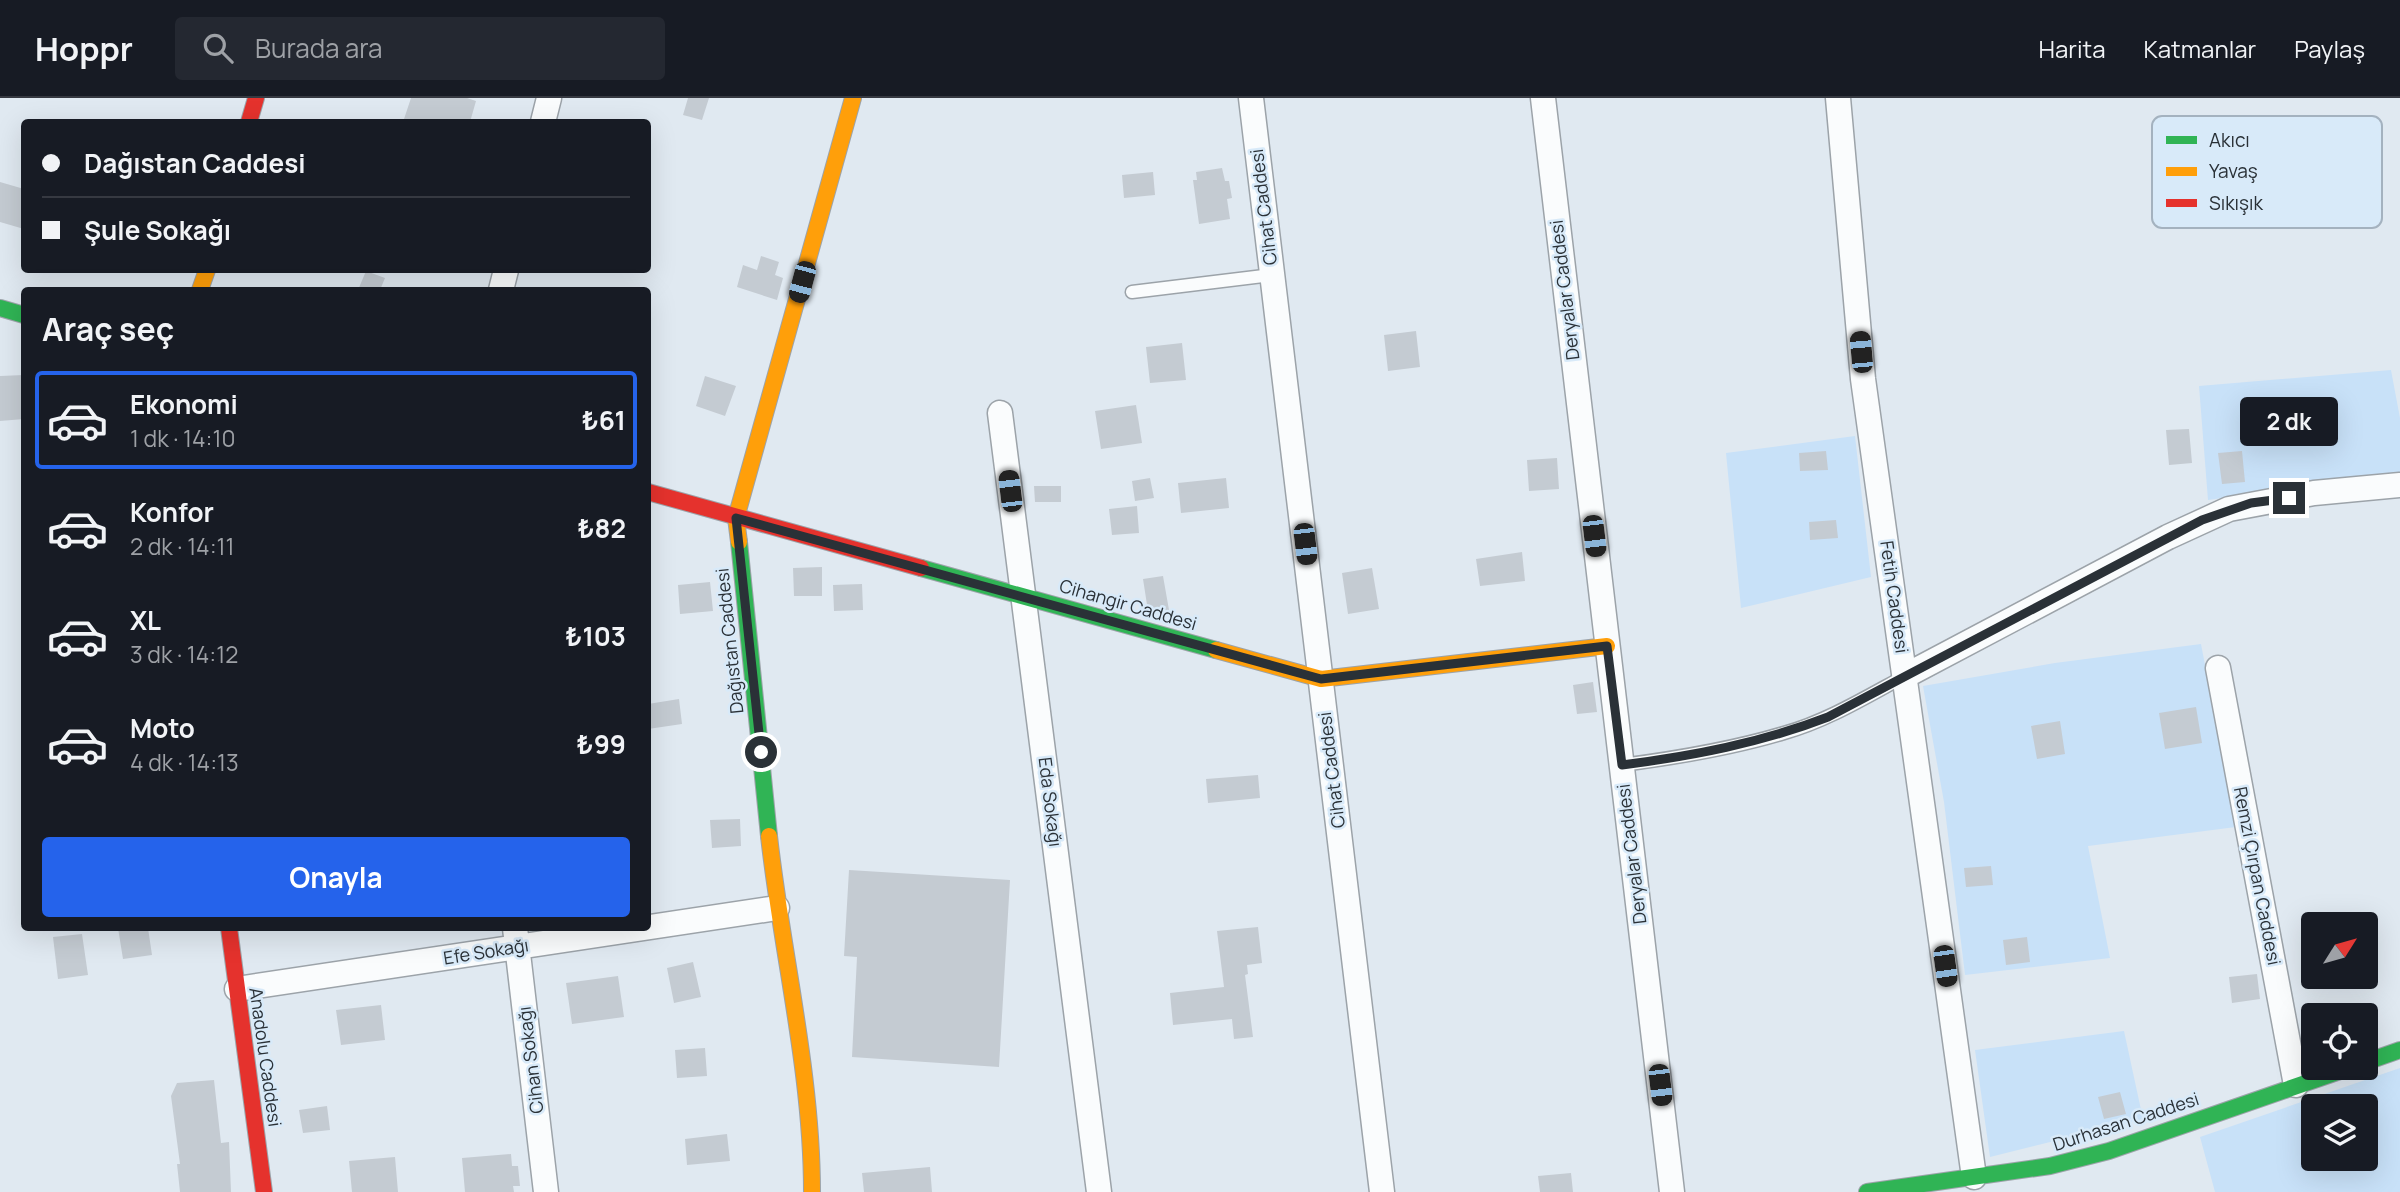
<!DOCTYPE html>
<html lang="tr">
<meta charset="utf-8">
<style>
body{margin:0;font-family:Manrope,sans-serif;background:#242831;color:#f1f3f6;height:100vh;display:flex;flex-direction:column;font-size:26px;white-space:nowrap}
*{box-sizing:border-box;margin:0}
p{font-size:23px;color:#9ea1a6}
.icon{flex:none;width:38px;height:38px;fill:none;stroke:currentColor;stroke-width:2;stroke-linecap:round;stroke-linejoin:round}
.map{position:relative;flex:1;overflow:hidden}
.details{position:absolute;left:21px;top:189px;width:630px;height:644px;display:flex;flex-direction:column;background:#171b24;border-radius:7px;box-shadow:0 7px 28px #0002}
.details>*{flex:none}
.banner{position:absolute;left:21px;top:21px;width:630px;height:154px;border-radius:7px;box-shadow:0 7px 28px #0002;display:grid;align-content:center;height:154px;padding:0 21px;background:#171b24}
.needle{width:46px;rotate:53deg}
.controls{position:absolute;left:2301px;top:814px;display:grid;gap:14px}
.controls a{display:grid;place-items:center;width:77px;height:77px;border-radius:7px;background:#171b24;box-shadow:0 7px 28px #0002;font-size:35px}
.end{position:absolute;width:32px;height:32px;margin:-16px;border:9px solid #2a3137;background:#fff;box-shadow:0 0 0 4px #fff}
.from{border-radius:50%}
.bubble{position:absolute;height:49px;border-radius:7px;background:#171b24;box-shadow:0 7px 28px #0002;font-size:23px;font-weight:700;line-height:49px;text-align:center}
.car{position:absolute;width:21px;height:42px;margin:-21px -10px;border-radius:9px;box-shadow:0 0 5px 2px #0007;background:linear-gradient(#222 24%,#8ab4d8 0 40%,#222 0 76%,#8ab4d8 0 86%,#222 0)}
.banner b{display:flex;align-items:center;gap:24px;height:66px;font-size:26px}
.banner b+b{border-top:2px solid #363941}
.banner i{width:18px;height:18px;background:#f1f3f6}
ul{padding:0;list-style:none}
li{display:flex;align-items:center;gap:21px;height:98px;margin:0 14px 10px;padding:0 7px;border:4px solid transparent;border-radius:7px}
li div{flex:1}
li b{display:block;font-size:26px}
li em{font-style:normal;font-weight:700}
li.selected{border-color:#2563eb}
li>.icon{width:63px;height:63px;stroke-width:1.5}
h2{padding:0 21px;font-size:32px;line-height:84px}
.button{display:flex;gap:14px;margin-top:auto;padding:14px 21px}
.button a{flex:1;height:80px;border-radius:7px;background:#2563eb;color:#fff;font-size:28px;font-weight:700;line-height:80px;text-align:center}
header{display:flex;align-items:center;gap:42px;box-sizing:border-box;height:98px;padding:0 35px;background:#171b24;border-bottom:2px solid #363941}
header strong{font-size:33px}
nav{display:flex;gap:38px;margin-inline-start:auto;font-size:24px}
.search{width:490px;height:63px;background:#242831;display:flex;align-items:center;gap:18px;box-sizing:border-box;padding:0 24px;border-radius:7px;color:#9ea1a6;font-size:26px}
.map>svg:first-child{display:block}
.green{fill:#c8e1f8;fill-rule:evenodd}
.building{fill:#c4cbd2}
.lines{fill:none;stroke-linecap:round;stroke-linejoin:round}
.lane-casing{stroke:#9ca3a9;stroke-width:15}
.street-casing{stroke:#9ca3a9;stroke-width:27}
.fast-casing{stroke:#9ca3a9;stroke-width:18}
.slow-casing{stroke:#9ca3a9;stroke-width:18}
.jam-casing{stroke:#9ca3a9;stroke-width:18}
.lane{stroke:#fafcfd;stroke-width:12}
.street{stroke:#fafcfd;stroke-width:24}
.fast{stroke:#30b455;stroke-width:16}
.slow{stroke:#ff9f0a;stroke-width:16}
.jam{stroke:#e5322d;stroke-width:16}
.route{stroke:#2a3137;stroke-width:9}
.labels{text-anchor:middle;stroke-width:5;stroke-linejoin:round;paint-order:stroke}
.street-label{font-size:18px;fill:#2a3137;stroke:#d8eaf9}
.key{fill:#d8eaf9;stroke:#a4b2bf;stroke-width:2}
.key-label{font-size:19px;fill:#2a3137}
</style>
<header>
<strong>Hoppr</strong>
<div class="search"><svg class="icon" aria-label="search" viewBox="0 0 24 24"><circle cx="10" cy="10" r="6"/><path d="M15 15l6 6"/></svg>Burada ara</div>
<nav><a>Harita</a><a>Katmanlar</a><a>Paylaş</a></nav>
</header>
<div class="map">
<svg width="2400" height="1094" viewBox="0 0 2400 1094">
<rect width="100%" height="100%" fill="#e0e9f1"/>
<!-- green -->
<path class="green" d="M2391,272L2400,320V375L2208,402L2199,288Z
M1855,338L1871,479L1741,510L1726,355Z
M2201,546L2236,729L2088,748L2110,860L1965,877L1944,704L1923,588L2055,565Z
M2124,933L2143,1021L1990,1059L1975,952Z
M2400,970V1094H2215L2200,1039ZM2314,1008H2366V1060H2314Z"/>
<!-- building -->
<path class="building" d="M411,0H467L476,3L470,24H403Z
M688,0H709L702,22L683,17Z
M1222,70L1225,83H1229L1232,100L1227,101L1230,121L1199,126L1193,82H1197L1196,74Z
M1153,74L1155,97L1124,100L1122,77Z
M0,84L24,91V131L0,124Z
M761,158L779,164L775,177L783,180L777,202L737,189L743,167L757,172Z
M366,173L385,180L380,192H358Z
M1416,233L1420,269L1388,273L1384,237Z
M1182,245L1186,282L1150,285L1146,249Z
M24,277V321L0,323V278Z
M705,278L736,288L725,318L696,308Z
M2322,302L2323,324L2319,322V334L2278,335L2277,304Z
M1136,307L1142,345L1101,351L1095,313Z
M2189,331L2192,365L2169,367L2166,332Z
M1826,353L1828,372L1800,373L1799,355Z
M2242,353L2245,384L2222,386L2218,355Z
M1557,360L1559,391L1529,393L1527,362Z
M1150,380L1154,400L1135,403L1132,383Z
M1226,380L1229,410L1181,415L1178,385Z
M1034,388H1061V404H1035Z
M1137,408L1139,435L1112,437L1109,411Z
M1836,422L1838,440L1810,442L1809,424Z
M1522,454L1525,483L1480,488L1476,461Z
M822,469V498H794L793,470Z
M1372,470L1379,511L1348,516L1342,475Z
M1163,478L1169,512L1148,513L1143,481Z
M710,484L713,513L680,516L678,487Z
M862,486L863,512L834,513L833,487Z
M1593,584L1597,614L1577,616L1573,587Z
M679,601L682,626L648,631V606Z
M2196,609L2202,645L2165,651L2159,615Z
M2060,623L2065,656L2037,661L2031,628Z
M1258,677L1260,700L1208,705L1206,681Z
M740,721L741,748L712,750L710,722Z
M1991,768L1993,787L1966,789L1964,770Z
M849,772L1010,782L999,969L852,959L857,859L844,858Z
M1258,829L1262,865L1247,867L1248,876L1245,877L1253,939L1234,941L1232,921L1173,927L1170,895L1224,889L1217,833Z
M118,830H148L152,857L123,861Z
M82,836L88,877L58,881L53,839Z
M2027,839L2030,864L2006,867L2003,842Z
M693,864L701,899L674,905L667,870Z
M2257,876L2260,901L2232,905L2229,879Z
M618,878L624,919L572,926L566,885Z
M381,907L385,942L341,947L336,912Z
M705,950L707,978L677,980L675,952Z
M214,982L221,1045L229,1044L231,1094H180L177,1066H180L171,998L177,985Z
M2120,994L2126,1016L2104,1021L2098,999Z
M327,1008L330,1032L303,1035L299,1012Z
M727,1036L730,1063L687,1067L685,1041Z
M511,1056L512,1068H518L520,1088H513L514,1094H465L462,1060Z
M395,1059L398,1094H352L349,1063Z
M930,1069L932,1094H864L862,1075Z
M1571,1075L1573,1094H1540L1538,1078Z"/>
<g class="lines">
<defs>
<path id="lane" d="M1132,194L1272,177
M1622,667C1676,660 1731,651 1784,635C1827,623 1866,599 1905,578"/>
<path id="street" d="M1251,0L1382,1094
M1543,0L1672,1094
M1838,0L1863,281L1974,1079
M543,24L549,0
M501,192L506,172
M1000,315L1099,1094
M2218,570L2296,987
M1905,578L2168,439L2229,411L2314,395L2400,387
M515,830L546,1094
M237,891L777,810"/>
<path id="fast" d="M0,210L24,217
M739,444L769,738
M921,470L1216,552
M2366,964L2400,952
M1867,1094L2050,1068L2109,1053L2349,970"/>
<path id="slow" d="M200,192L207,172
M739,444L736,420L853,0
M1216,552L1321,581L1607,548
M769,738C782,856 812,974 812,1094"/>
<path id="jam" d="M249,24L256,0
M648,394L921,470
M229,830L264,1094"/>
</defs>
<!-- lane casing -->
<use href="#lane" class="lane-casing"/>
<!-- street casing -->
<use href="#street" class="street-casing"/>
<!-- fast casing -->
<use href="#fast" class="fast-casing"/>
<!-- slow casing -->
<use href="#slow" class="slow-casing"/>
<!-- jam casing -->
<use href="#jam" class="jam-casing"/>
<!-- lane -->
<use href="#lane" class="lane"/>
<!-- street -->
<use href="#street" class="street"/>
<!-- fast -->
<use href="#fast" class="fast"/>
<!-- slow -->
<use href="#slow" class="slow"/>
<!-- jam -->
<use href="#jam" class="jam"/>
</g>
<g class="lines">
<!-- route -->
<path class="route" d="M761,654L736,420L1321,581L1607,548L1622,667C1692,658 1761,645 1828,619L2202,422L2251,405L2289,400"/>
</g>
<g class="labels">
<!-- street labels -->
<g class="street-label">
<text transform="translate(1264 109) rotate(-97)" y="6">Cihat Caddesi</text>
<text transform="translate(1565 192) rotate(-97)" y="6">Deryalar Caddesi</text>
<text transform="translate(1894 499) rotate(82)" y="6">Fetih Caddesi</text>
<text transform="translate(1128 507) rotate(16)" y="6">Cihangir Caddesi</text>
<text transform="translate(730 543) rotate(-96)" y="6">Dağıstan Caddesi</text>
<text transform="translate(1332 672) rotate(-97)" y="6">Cihat Caddesi</text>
<text transform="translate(1050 704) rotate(83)" y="6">Eda Sokağı</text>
<text transform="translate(1632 756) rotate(-97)" y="6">Deryalar Caddesi</text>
<text transform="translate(2257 778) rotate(79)" y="6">Remzi Çırpan Caddesi</text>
<text transform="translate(486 854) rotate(-9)" y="6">Efe Sokağı</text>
<text transform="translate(265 959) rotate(82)" y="6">Anadolu Caddesi</text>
<text transform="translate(531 962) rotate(-97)" y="6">Cihan Sokağı</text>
<text transform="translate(2126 1024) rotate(-18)" y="6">Durhasan Caddesi</text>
</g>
</g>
<!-- legend -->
<rect x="2152" y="18" width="230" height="112" rx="10" class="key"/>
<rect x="2166" y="38" width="31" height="8" fill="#30b455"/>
<rect x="2166" y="69" width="31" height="9" fill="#ff9f0a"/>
<rect x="2166" y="101" width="31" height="8" fill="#e5322d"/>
<g class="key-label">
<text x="2209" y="49">Akıcı</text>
<text x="2209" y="80">Yavaş</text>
<text x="2209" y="112">Sıkışık</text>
</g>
</svg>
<div class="controls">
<a><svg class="needle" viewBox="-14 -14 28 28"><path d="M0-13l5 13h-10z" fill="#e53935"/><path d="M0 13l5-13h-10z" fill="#9ea1a6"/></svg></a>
<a><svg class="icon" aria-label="locate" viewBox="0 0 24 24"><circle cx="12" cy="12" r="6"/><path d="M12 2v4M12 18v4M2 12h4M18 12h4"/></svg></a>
<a><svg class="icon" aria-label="layers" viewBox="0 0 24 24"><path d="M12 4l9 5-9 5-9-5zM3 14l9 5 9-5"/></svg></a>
</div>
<i class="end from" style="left:761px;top:654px"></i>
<i class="end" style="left:2289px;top:400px"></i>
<div class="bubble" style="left:2240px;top:299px;width:98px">2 dk</div>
<i class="car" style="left:802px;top:184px;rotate:195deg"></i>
<i class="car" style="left:1861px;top:254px;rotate:355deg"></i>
<i class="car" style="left:1010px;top:393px;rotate:353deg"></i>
<i class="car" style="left:1594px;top:438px;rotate:173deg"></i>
<i class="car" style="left:1305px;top:446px;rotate:173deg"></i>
<i class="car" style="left:1945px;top:868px;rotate:172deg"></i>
<i class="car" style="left:1660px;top:987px;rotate:173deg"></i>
<div class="banner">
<b><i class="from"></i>Dağıstan Caddesi</b>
<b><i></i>Şule Sokağı</b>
</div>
<section class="details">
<h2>Araç seç</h2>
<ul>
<li class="selected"><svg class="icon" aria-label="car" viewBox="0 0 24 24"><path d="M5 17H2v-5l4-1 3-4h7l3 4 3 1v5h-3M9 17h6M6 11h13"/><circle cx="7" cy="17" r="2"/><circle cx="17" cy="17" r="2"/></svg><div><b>Ekonomi</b><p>1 dk · 14:10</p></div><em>₺61</em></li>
<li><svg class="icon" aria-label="car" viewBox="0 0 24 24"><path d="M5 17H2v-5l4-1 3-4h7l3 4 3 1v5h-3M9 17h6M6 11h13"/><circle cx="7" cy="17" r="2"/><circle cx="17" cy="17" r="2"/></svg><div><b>Konfor</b><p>2 dk · 14:11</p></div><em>₺82</em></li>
<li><svg class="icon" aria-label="car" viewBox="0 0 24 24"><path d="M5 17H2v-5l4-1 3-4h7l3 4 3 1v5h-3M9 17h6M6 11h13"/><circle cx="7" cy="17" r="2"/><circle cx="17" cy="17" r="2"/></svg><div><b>XL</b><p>3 dk · 14:12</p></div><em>₺103</em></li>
<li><svg class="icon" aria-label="car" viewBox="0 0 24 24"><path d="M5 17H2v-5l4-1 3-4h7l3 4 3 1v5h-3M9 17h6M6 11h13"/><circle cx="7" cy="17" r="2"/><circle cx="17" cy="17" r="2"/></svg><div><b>Moto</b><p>4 dk · 14:13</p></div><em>₺99</em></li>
</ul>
<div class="button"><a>Onayla</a></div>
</section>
</div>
